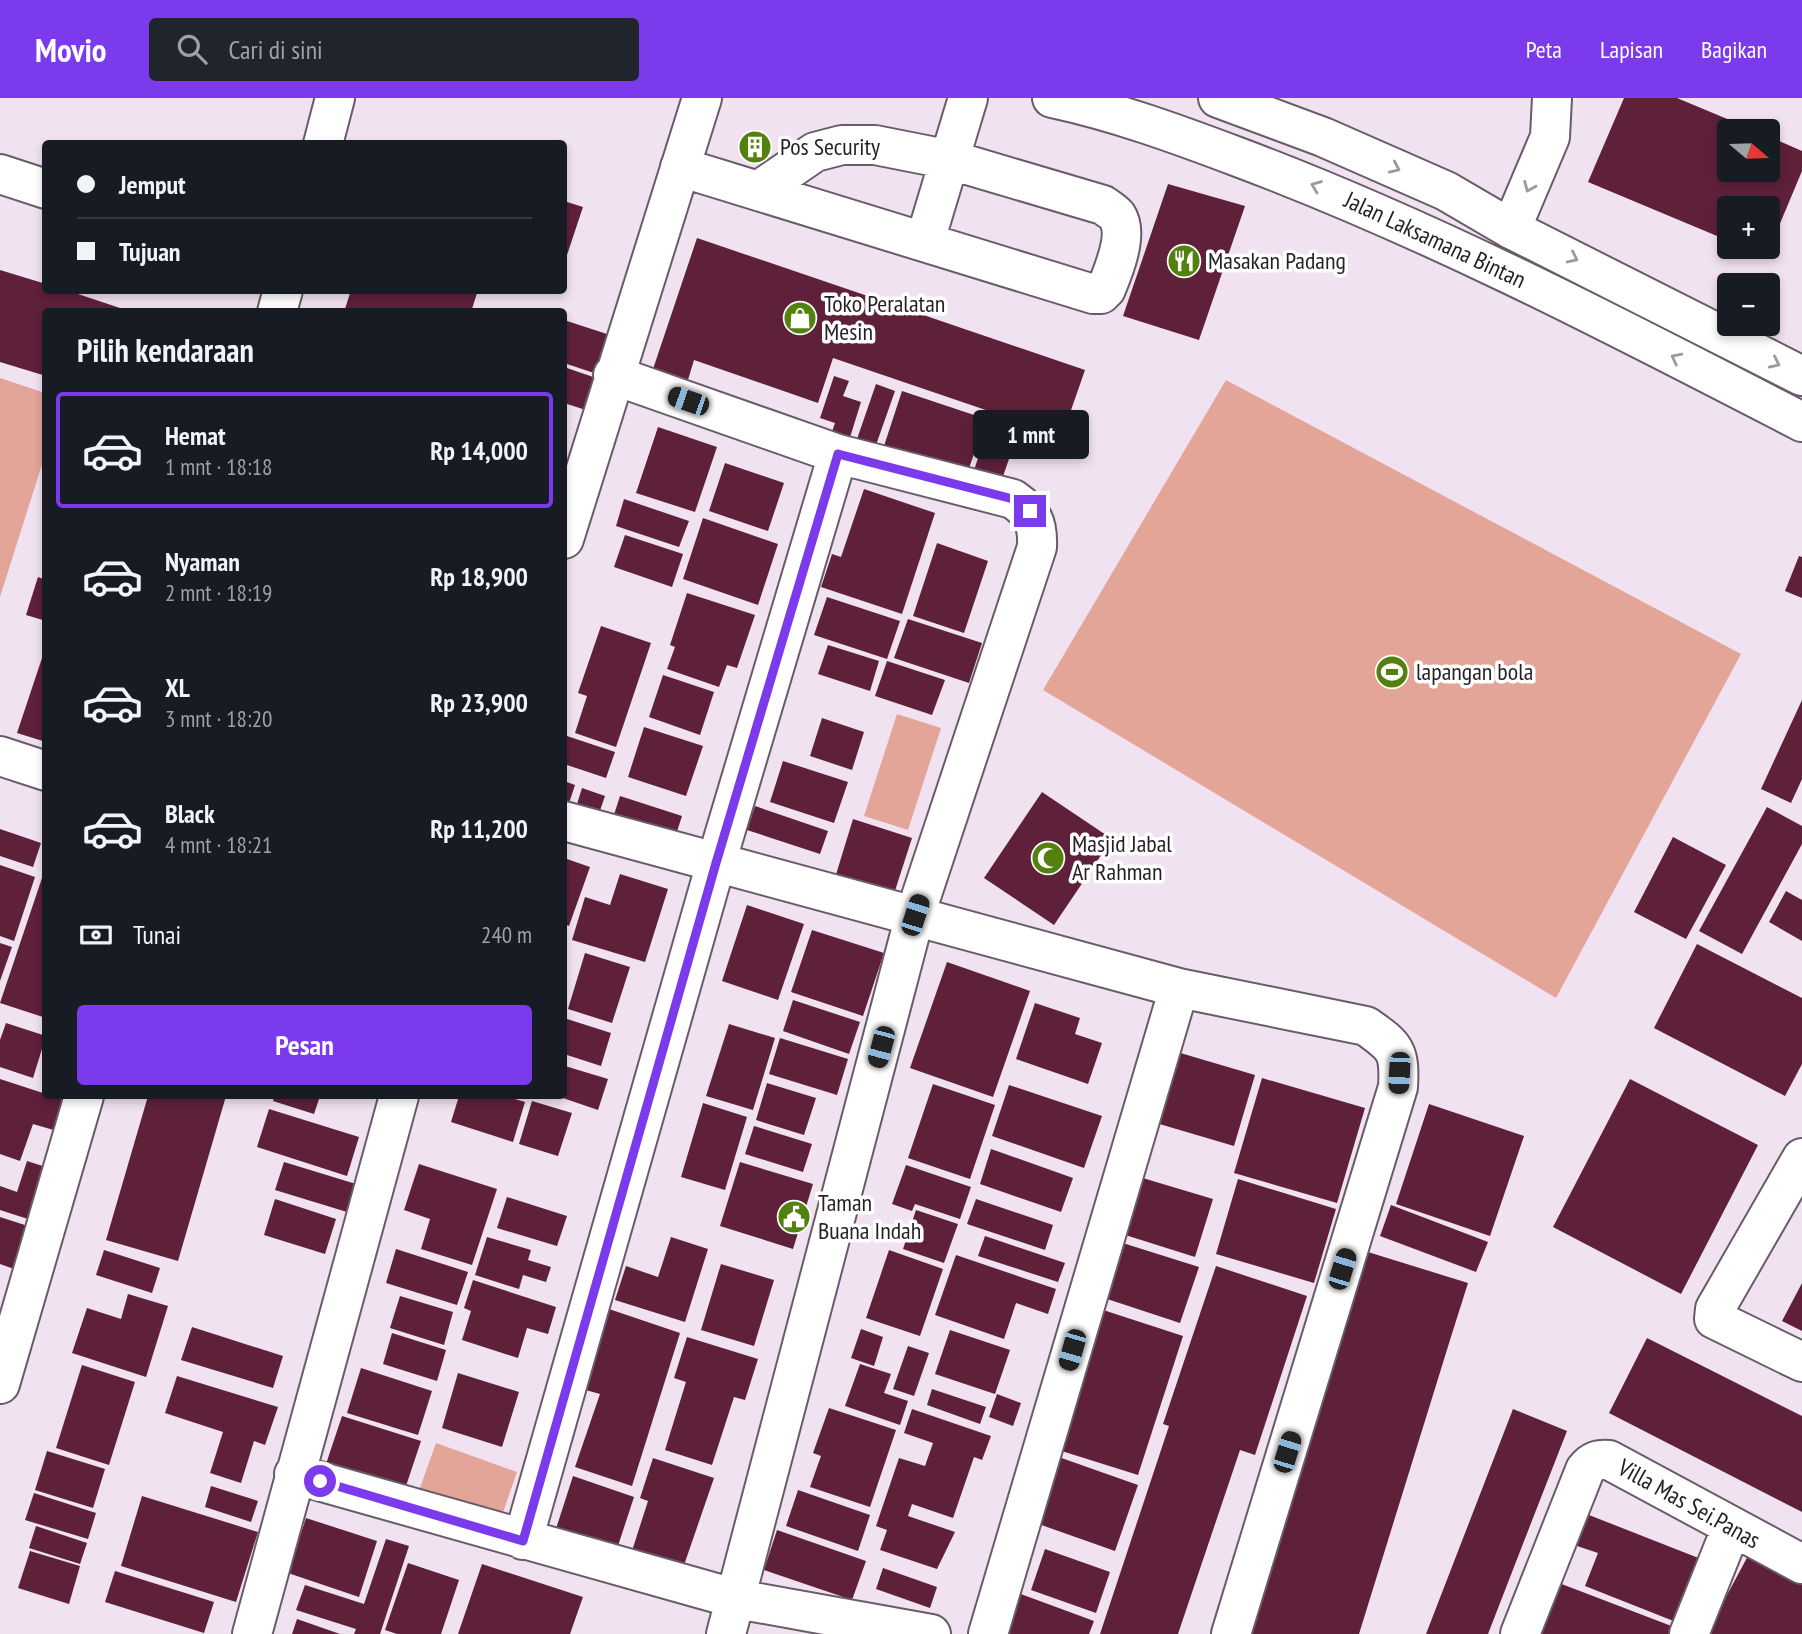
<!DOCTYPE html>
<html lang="id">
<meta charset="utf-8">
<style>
body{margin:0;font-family:"PT Sans Narrow",sans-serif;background:#20242c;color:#f1f3f6;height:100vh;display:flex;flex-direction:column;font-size:26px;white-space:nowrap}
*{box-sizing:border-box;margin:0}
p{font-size:23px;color:#9ea1a6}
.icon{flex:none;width:38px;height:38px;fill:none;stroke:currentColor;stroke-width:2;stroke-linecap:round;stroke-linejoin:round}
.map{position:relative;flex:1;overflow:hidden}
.sheet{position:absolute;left:42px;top:210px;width:525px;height:791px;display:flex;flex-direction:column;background:#171b24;border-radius:7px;box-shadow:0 4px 10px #0003}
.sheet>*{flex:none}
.guide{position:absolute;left:42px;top:42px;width:525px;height:154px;border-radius:7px;box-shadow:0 4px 10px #0003;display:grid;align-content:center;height:154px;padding:0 35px;background:#171b24}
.needle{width:46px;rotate:109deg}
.controls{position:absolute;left:1717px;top:21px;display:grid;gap:14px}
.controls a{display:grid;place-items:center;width:63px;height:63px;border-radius:7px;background:#171b24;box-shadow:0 4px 10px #0003;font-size:35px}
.end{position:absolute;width:32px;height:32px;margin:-16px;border:9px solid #7c3aed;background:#fff;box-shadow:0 0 0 4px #fff}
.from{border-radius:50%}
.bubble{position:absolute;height:49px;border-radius:7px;background:#171b24;box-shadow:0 4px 10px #0003;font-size:23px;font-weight:600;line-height:49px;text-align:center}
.car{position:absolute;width:21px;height:42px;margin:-21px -10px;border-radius:9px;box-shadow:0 0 5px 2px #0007;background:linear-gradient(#222 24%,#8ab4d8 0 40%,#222 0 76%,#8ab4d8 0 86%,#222 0)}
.guide b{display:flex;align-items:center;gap:24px;height:66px;font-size:26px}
.guide b+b{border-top:2px solid #363941}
.guide i{width:18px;height:18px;background:#f1f3f6}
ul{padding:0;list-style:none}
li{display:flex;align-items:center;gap:21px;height:116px;margin:0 14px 10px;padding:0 21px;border:4px solid transparent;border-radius:7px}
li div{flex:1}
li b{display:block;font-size:26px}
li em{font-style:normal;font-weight:600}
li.on{border-color:#7c3aed}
li>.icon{width:63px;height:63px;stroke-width:1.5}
h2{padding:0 35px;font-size:32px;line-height:84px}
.pay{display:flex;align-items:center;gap:18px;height:77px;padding:0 35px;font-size:26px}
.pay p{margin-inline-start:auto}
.primary-button{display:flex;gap:14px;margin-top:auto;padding:14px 35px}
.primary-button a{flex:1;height:80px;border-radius:7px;background:#7c3aed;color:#fff;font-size:28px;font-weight:600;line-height:80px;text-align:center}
header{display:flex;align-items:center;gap:42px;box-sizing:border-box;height:98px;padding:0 35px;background:#7c3aed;color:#fff}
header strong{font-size:33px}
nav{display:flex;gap:38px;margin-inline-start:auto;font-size:24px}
.search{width:490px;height:63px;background:#20242c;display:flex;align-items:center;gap:18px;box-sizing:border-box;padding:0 24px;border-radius:7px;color:#9ea1a6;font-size:26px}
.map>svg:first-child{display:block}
.green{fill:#e4a599}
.building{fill:#5f203a}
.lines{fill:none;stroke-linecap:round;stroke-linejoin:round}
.minor-casing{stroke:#685c69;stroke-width:42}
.major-casing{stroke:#685c69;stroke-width:42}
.minor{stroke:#fff;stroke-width:38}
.major{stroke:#fff;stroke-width:38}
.oneway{stroke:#9c9a9c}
.route{stroke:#7c3aed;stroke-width:9}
.labels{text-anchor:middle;stroke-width:7;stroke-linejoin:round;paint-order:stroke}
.poi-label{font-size:24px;fill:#241f24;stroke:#fff;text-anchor:start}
.street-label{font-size:24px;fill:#241f24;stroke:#fff}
</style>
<header>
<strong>Movio</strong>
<div class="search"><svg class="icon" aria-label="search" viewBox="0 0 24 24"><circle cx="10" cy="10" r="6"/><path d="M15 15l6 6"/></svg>Cari di sini</div>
<nav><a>Peta</a><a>Lapisan</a><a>Bagikan</a></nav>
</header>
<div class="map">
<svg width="1802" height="1536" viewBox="0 0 1802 1536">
<rect width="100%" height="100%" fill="#f1e2f1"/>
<!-- green -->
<path class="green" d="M0,280L45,295V357L0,499Z
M1226,282L1741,556L1556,900L1043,592Z
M897,616L941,630L908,732L864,718Z
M436,1345L517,1374L498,1429L416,1401Z"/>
<!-- building -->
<path class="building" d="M1624,0H1677L1756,33H1729V72H1768V38L1802,53V73L1766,159L1742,149H1768V110H1729V143L1588,84Z
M750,34L767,40L760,64L742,58Z
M1168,86L1245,108L1199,242L1123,218Z
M564,103L583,109L564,166Z
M697,140L1085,272L1062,338L833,260L818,305L694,262L684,295L649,283Z
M0,172L46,186V192H66L132,214H46V278L0,264Z
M351,192H478L471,214H344Z
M564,222L613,238L600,277L564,265Z
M564,269L602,282L592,314L564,305Z
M834,278L849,283L843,298L861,304L847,349L829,342L835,325L820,320Z
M876,286L895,293L876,347L857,341Z
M902,293L986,321L966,379L883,351Z
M991,322L1019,332L1001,384L973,375Z
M658,329L717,349L695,414L636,395Z
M725,365L784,385L768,433L709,413Z
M864,391L935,415L902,516L821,489L832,456L841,459Z
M624,401L689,423L679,449L616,428Z
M703,420L778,446L758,507L683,481Z
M625,437L683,456L672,489L614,469Z
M937,445L988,463L964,535L913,518Z
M1799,458L1802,459V500L1785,493Z
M38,479L46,482V523L26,517Z
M687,495L755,517L737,570L727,567L719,589L667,571L675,549L670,547Z
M827,499L900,523L887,561L814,537Z
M908,521L982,545L969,585L894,560Z
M601,528L651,545L616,649L575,635L587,598L578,595Z
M828,547L879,563L870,593L818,576Z
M46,548V644L17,635Z
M887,563L945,582L932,617L875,598Z
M663,577L714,594L700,637L649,619Z
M1802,602V681L1791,705L1761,691Z
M822,620L864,634L852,672L810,658Z
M644,629L703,648L686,698L628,679Z
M564,637L615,654L606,680L564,666Z
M783,663L848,684L834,725L770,704Z
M564,683L575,687L564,720Z
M582,690L605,698L595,727L573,719Z
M1042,694L1112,741L1054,827L984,780Z
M620,698L682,718L672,749L610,729Z
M755,708L828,733L820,756L747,732Z
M1767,709L1802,728V746L1742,856L1699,833Z
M853,721L912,740L892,802L834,783Z
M0,731L41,745L33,769L0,758Z
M1673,739L1726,767L1686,841L1634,814Z
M564,760L590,769L569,828L564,826Z
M0,767L35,779L14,843L0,838Z
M46,768V920L0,905Z
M620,776L668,791L645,864L572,842L585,799L610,807Z
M1786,793L1802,802V843L1769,824Z
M747,807L804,826L778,902L722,883Z
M812,832L884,855L863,918L791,894Z
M0,845L12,849L0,883Z
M1697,846L1802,900V966L1785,998L1654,930Z
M585,855L630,869L612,925L568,911Z
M947,864L1030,893L993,999L910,970Z
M793,902L860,924L849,956L783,933Z
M1035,905L1080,920L1075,936L1102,945L1088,986L1016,961Z
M564,920L611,935L601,968L564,956Z
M6,925L46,938L33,980L0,969V942Z
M729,926L775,940L753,1012L706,998Z
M780,940L848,961L837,997L769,976Z
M1177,954L1255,977L1234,1048L1156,1025Z
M565,968L608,981L598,1012L557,998H564Z
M1262,980L1365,1010L1337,1105L1234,1075Z
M0,981L43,995L46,991V998H69L57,1033L33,1026L20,1063L0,1056Z
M1630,981L1758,1047L1681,1196L1553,1129Z
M767,985L816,1000L804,1037L756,1022Z
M933,986L995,1007L970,1081L908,1060Z
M1009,987L1102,1018L1084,1070L992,1038Z
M148,998H226L178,1163L106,1142Z
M274,998H320L314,1016L273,1003Z
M459,998H505L525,1004L513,1044L451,1024Z
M532,1003L572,1015L558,1058L519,1046Z
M703,1005L747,1019L725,1092L681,1079Z
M1429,1006L1524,1038L1490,1138L1396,1106Z
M269,1011L359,1039L347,1078L257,1049Z
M754,1028L812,1046L803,1074L745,1056Z
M991,1051L1073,1080L1061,1114L980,1086Z
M27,1063L49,1070L31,1122L0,1112V1088L17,1094Z
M284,1064L356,1086L347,1114L275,1092Z
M740,1064L813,1086L793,1151L720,1128Z
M419,1066L497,1091L472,1167L421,1151L430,1121L404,1112Z
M906,1067L971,1089L960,1121L915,1106L912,1113L892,1106Z
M1136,1078L1213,1101L1195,1159L1119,1135Z
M1238,1081L1336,1111L1314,1185L1216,1156Z
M507,1099L567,1118L557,1148L497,1130Z
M275,1101L336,1121L325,1156L264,1137Z
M976,1101L1053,1127L1045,1152L967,1126Z
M1391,1107L1488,1144L1476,1174L1380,1138Z
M916,1112L958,1126L944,1165L903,1151Z
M0,1119L28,1128L14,1171L0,1166Z
M985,1138L1065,1165L1058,1184L978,1158Z
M487,1139L531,1152L528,1162L551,1169L546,1184L523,1177L519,1191L475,1177Z
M671,1139L708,1151L685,1224L615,1202L626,1168L658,1179Z
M1110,1141L1199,1169L1180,1225L1092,1196Z
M396,1151L468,1174L457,1207L386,1185Z
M104,1152L160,1170L152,1195L96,1177Z
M889,1152L943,1171L920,1238L866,1220Z
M1368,1154L1468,1185L1450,1242L1359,1536H1249Z
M956,1157L1056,1191L1048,1216L1016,1205L1004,1241L935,1217Z
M721,1166L774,1182L754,1248L701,1232Z
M1216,1168L1307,1198L1255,1357L1240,1352L1178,1536H1100L1169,1328L1163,1326Z
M473,1182L556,1209L548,1236L527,1230L518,1260L462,1242L471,1213L464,1210Z
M1802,1185V1233L1782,1223Z
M128,1196L168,1208L146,1279L72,1255L87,1210L121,1221Z
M400,1198L453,1214L444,1247L390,1230Z
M1094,1209L1183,1238L1138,1377L1049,1349Z
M609,1211L680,1235L632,1388L575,1369L600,1296L582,1291Z
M192,1229L283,1258L273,1290L181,1262Z
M861,1231L883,1239L874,1268L851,1260Z
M950,1232L1010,1252L995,1296L935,1276Z
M392,1235L446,1252L437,1283L383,1266Z
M687,1239L758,1261L745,1302L734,1299L712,1367L665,1352L686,1284L674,1280Z
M1647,1240L1802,1318V1414L1609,1315Z
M908,1248L929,1255L914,1298L893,1291Z
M860,1266L891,1276L884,1295L908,1303L900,1327L845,1308Z
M82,1267L135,1284L109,1367L56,1350Z
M361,1270L432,1293L418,1337L347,1315Z
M458,1275L519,1294L502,1349L442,1330Z
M177,1278L278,1309L265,1347L254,1343L241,1385L210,1375L223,1334L165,1315Z
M932,1291L986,1309L980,1326L927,1307Z
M997,1296L1021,1305L1013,1328L989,1319Z
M829,1310L896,1332L870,1409L810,1389L821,1358L813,1355Z
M912,1311L991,1338L982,1362L974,1359L953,1420L912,1406L908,1418L955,1434L937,1471L880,1452L887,1432L876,1428L899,1360L925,1368L933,1345L904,1335Z
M1513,1311L1567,1333L1533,1420L1488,1536H1426Z
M342,1318L421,1343L404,1394L325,1369Z
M47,1353L105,1371L93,1410L35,1392Z
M1053,1357L1138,1387L1115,1453L1030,1423Z
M653,1360L714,1380L682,1473L631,1456L648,1403L640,1400Z
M573,1378L634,1399L615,1457L554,1437Z
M211,1388L258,1403L251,1424L205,1409Z
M798,1392L870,1417L858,1453L786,1428Z
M34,1395L96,1415L88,1441L25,1422Z
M142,1398L258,1434L236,1504L121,1468Z
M1589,1417L1701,1461L1676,1524L1585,1488L1598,1455L1577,1448Z
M306,1420L377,1443L359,1499L288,1475Z
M36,1428L87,1445L80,1466L29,1450Z
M777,1432L866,1463L852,1502L764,1472Z
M386,1441L409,1448L380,1536H354L356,1531L296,1512L305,1487L364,1506Z
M1045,1451L1110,1474L1096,1515L1031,1492Z
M30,1453L80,1468L69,1506L18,1490Z
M1749,1456L1802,1485V1536H1706Z
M408,1465L459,1482L441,1536H397L385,1532Z
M482,1466L583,1499L570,1536H458Z
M883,1470L937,1489L930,1510L876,1491Z
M115,1473L214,1504L204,1535L105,1504Z
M1559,1485L1674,1529L1672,1536H1540Z
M1010,1492L1094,1523L1089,1536H1005Z
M297,1521L340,1536H292Z"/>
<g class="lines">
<defs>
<path id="minor" d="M323,46L335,0
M680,69L1093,196H1101L1106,191C1113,174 1129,136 1117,118C1114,114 1107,110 1103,107L951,62L875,47H842L815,54L758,93
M0,76L46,91
M1511,131L1550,39L1552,0
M925,143L968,0
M277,214L283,192
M613,277L838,356L1013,401C1033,415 1038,425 1037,449L915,817L726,1536
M564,441L702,0
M0,658L46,673
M564,723L1179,890L1366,928C1396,949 1400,953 1398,989L1231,1536
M1802,1060L1715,1211L1714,1221L1802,1264
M0,1286L84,998
M294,1376L737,1501L931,1536
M523,1442L716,765L838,356
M252,1536L399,998
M988,1536L1179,890
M1520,1536L1585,1372C1592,1363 1598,1361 1609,1362L1802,1466
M1689,1536L1731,1431"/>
<path id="major" d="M1052,0C1117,14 1177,36 1238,59C1433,132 1618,229 1802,324
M1218,0L1323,39L1446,93L1511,131L1802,278"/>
</defs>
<!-- minor casing -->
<use href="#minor" class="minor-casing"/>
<!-- major casing -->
<use href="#major" class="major-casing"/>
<!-- minor -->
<use href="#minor" class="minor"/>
<!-- major -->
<use href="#major" class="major"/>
</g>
<!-- one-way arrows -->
<defs><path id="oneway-chevron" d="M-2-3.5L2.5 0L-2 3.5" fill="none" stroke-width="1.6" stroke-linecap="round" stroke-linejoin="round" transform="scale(1.75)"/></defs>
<g class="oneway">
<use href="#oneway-chevron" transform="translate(1395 70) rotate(24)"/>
<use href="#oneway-chevron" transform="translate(1316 88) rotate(-159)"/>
<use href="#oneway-chevron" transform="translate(1529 89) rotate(113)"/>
<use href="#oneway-chevron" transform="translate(1573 160) rotate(26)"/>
<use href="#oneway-chevron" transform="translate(1676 260) rotate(-153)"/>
<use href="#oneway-chevron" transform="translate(1775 265) rotate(25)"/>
</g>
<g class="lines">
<!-- route -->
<path class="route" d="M320,1383L523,1443L716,765L838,356L1013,401L1030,413"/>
</g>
<!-- icons -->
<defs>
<symbol id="building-disc" viewBox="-11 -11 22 22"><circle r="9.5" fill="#53810f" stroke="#fff"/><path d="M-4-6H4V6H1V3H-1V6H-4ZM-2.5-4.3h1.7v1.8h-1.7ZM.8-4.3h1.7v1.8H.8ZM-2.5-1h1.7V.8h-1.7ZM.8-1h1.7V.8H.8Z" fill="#fff"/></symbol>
<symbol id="restaurant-disc" viewBox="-11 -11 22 22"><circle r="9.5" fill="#53810f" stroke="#fff"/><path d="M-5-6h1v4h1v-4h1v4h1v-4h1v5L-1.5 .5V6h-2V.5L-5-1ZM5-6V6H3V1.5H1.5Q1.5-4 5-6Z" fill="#fff"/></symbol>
<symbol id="shop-disc" viewBox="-11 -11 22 22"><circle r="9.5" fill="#53810f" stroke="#fff"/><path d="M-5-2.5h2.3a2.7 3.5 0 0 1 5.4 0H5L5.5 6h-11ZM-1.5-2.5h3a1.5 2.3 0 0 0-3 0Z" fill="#fff"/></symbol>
<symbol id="stadium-disc" viewBox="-11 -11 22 22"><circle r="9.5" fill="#53810f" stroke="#fff"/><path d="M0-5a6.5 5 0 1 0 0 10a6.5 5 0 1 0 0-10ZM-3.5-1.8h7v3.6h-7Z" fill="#fff"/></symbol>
<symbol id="mosque-disc" viewBox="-11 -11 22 22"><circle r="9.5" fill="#53810f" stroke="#fff"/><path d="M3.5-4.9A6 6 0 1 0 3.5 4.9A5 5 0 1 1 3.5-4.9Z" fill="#fff"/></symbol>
<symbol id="civic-disc" viewBox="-11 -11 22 22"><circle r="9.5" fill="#53810f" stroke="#fff"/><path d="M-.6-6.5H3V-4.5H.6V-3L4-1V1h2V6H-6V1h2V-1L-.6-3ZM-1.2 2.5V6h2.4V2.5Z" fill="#fff"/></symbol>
</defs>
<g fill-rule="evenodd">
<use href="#building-disc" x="736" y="30" width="38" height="38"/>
<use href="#restaurant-disc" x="1165" y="144" width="38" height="38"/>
<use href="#shop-disc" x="781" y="201" width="38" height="38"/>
<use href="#stadium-disc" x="1373" y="555" width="38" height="38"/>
<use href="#mosque-disc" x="1029" y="741" width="38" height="38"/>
<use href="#civic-disc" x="775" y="1100" width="38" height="38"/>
</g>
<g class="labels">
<!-- poi labels -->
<g class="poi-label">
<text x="780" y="57">Pos Security</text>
<text x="1208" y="171">Masakan Padang</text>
<text x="824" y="214">Toko Peralatan<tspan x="824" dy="28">Mesin</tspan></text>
<text x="1416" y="582">lapangan bola</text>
<text x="1072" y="754">Masjid Jabal<tspan x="1072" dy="28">Ar Rahman</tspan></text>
<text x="818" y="1113">Taman<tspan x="818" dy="28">Buana Indah</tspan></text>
</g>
<!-- street labels -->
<g class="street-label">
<text transform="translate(1435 142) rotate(25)" y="8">Jalan Laksamana Bintan</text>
<text transform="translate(1689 1406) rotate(29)" y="8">Villa Mas Sei.Panas</text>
</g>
</g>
</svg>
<div class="controls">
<a><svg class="needle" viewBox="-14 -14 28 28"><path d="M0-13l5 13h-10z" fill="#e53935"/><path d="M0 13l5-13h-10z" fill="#9ea1a6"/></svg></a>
<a>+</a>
<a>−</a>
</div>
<i class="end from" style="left:320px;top:1383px"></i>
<i class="end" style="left:1030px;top:413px"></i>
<div class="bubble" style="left:973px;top:312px;width:116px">1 mnt</div>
<i class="car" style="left:688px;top:303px;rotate:289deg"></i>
<i class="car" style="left:915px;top:817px;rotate:18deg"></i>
<i class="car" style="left:881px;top:949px;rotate:195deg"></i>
<i class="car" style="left:1399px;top:975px;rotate:183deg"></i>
<i class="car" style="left:1342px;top:1171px;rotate:17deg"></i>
<i class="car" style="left:1072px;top:1252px;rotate:196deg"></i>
<i class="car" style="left:1287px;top:1354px;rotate:17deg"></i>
<div class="guide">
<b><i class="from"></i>Jemput</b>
<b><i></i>Tujuan</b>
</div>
<section class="sheet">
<h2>Pilih kendaraan</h2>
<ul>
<li class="on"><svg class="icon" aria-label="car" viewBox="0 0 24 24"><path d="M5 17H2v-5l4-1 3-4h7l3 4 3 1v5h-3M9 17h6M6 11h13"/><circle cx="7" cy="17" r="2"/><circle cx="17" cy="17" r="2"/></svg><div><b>Hemat</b><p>1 mnt · 18:18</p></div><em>Rp 14,000</em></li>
<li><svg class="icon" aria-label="car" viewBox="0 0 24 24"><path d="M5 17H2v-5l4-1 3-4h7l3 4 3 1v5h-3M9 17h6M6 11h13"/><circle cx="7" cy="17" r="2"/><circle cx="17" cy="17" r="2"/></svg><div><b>Nyaman</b><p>2 mnt · 18:19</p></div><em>Rp 18,900</em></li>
<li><svg class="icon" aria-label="car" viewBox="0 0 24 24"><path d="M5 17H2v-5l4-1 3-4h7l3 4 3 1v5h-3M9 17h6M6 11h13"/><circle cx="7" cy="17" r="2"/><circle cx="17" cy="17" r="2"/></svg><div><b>XL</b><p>3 mnt · 18:20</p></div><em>Rp 23,900</em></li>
<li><svg class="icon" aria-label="car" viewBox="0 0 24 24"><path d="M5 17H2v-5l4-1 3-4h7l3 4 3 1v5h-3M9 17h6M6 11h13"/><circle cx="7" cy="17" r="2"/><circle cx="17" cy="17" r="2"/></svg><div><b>Black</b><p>4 mnt · 18:21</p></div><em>Rp 11,200</em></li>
</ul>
<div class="pay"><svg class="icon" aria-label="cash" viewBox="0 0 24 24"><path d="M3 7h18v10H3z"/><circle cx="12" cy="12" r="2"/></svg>Tunai<p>240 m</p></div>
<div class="primary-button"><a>Pesan</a></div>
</section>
</div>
